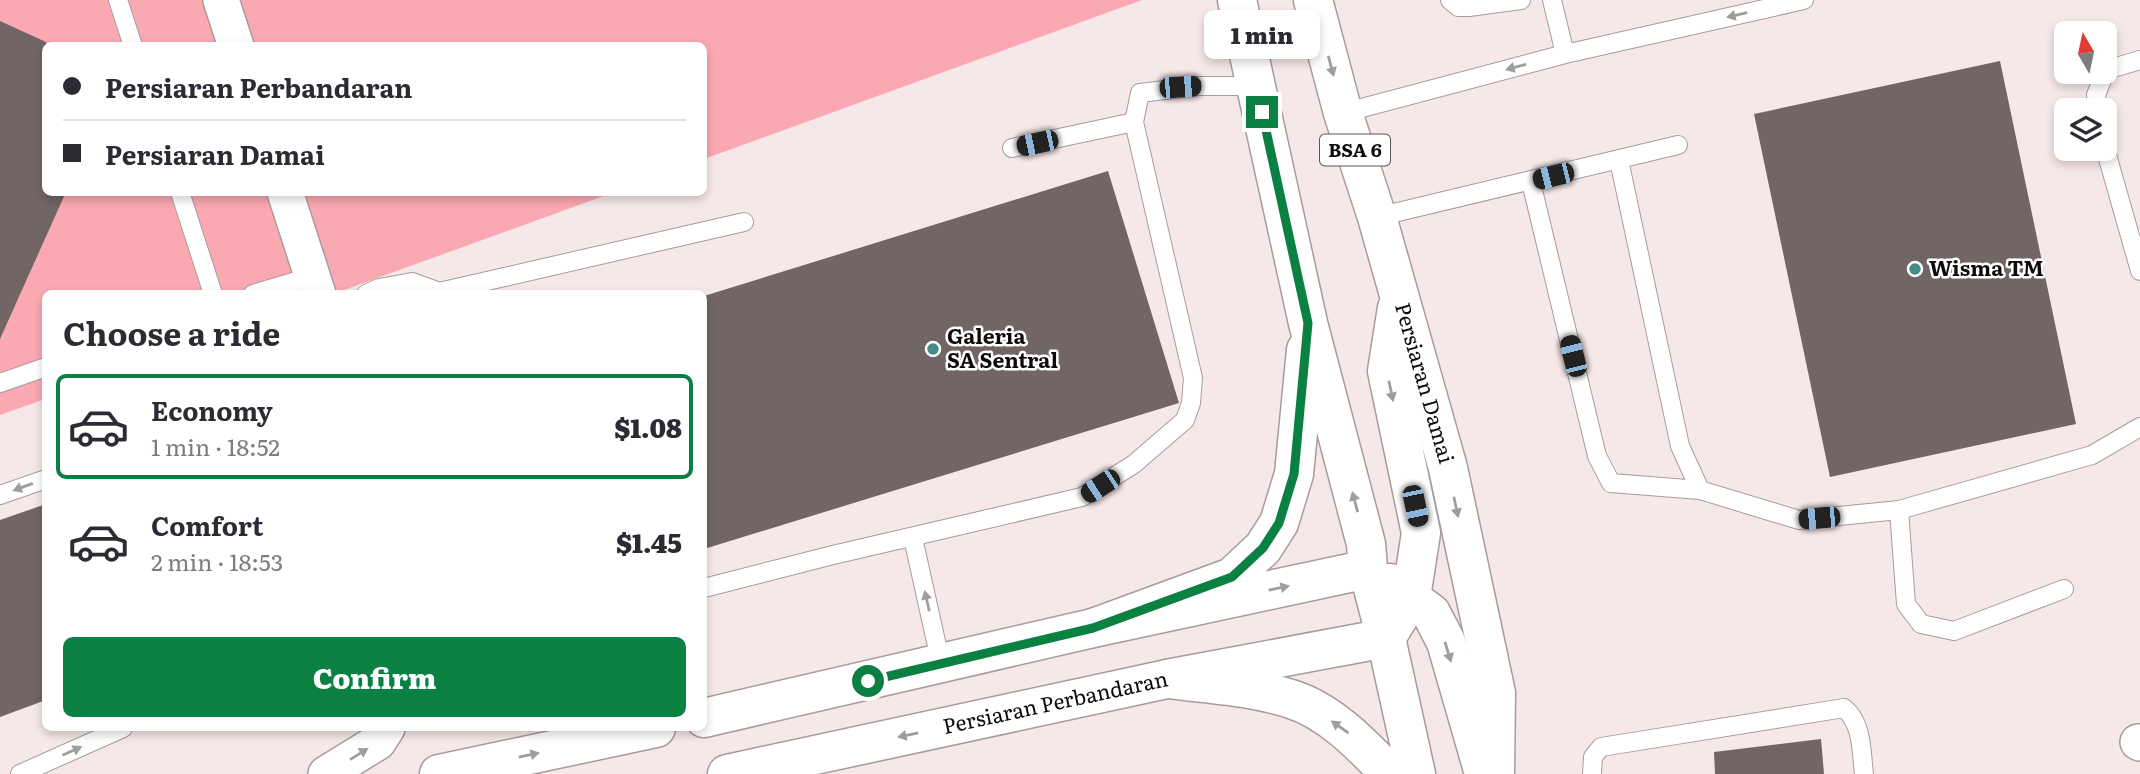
<!DOCTYPE html>
<meta charset="utf-8">
<style>
body{margin:0;font-family:Literata,serif;background:#f7f7f7;color:#2b2b33;height:100vh;display:flex;flex-direction:column;font-size:26px;white-space:nowrap}
*{box-sizing:border-box;margin:0}
p{font-size:23px;color:#7c7c81}
.icon{flex:none;width:38px;height:38px;fill:none;stroke:currentColor;stroke-width:2;stroke-linecap:round;stroke-linejoin:round}
.map{position:relative;flex:1;overflow:hidden}
.panel{position:absolute;left:42px;top:290px;width:665px;height:441px;display:flex;flex-direction:column;background:#fff;border-radius:10px;box-shadow:0 4px 10px #0003}
.panel>*{flex:none}
.guide{position:absolute;left:42px;top:42px;width:665px;height:154px;border-radius:10px;box-shadow:0 4px 10px #0003;display:grid;align-content:center;height:154px;padding:0 21px;background:#fff}
.needle{width:46px;rotate:351deg}
.controls{position:absolute;left:2054px;top:21px;display:grid;gap:14px}
.controls a{display:grid;place-items:center;width:63px;height:63px;border-radius:10px;background:#fff;box-shadow:0 4px 10px #0003;font-size:35px}
.end{position:absolute;width:32px;height:32px;margin:-16px;border:9px solid #0b8043;background:#fff;box-shadow:0 0 0 4px #fff}
.from{border-radius:50%}
.bubble{position:absolute;height:49px;border-radius:10px;background:#fff;box-shadow:0 4px 10px #0003;font-size:23px;font-weight:800;line-height:49px;text-align:center}
.car{position:absolute;width:21px;height:42px;margin:-21px -10px;border-radius:9px;box-shadow:0 0 5px 2px #0007;background:linear-gradient(#222 24%,#8ab4d8 0 40%,#222 0 76%,#8ab4d8 0 86%,#222 0)}
.guide b{display:flex;align-items:center;gap:24px;height:66px;font-size:26px}
.guide b+b{border-top:2px solid #e1e1e2}
.guide i{width:18px;height:18px;background:#2b2b33}
ul{padding:0;list-style:none}
li{display:flex;align-items:center;gap:21px;height:105px;margin:0 14px 10px;padding:0 7px;border:4px solid transparent;border-radius:10px}
li div{flex:1}
li b{display:block;font-size:26px}
li em{font-style:normal;font-weight:800}
li.current{border-color:#0b8043}
li>.icon{width:63px;height:63px;stroke-width:1.5}
h2{padding:0 21px;font-size:32px;line-height:84px}
.action{display:flex;gap:14px;margin-top:auto;padding:14px 21px}
.action a{flex:1;height:80px;border-radius:10px;background:#0b8043;color:#fff;font-size:28px;font-weight:800;line-height:80px;text-align:center}
.map>svg:first-child{display:block}
.green{fill:#faa8b1}
.building{fill:#726566}
.lines{fill:none;stroke-linecap:round;stroke-linejoin:round}
.lane-casing{stroke:#a99b9c;stroke-width:20}
.street-casing{stroke:#a99b9c;stroke-width:38}
.secondary-casing{stroke:#a99b9c;stroke-width:41}
.primary-casing{stroke:#a99b9c;stroke-width:41}
.lane{stroke:#fff;stroke-width:18}
.street{stroke:#fff;stroke-width:35}
.secondary{stroke:#fff;stroke-width:38}
.primary{stroke:#fff;stroke-width:38}
.oneway{fill:#9f9d9d}
.route{stroke:#0b8043;stroke-width:9}
.poi-dot{fill:#458d8a;stroke:#fff;stroke-width:2.5}
.labels{text-anchor:middle;stroke-width:5;stroke-linejoin:round;paint-order:stroke}
.shield{fill:#fff;stroke:#585454;stroke-width:2}
.shield-label{font-size:19px;font-weight:bold;fill:#100b0b}
.poi-label{font-size:21px;font-weight:bold;fill:#100b0b;stroke:#fff;text-anchor:start}
.street-label{font-size:21px;fill:#100b0b;stroke:#fff}
</style>
<div class="map">
<svg width="2140" height="774" viewBox="0 0 2140 774">
<rect width="100%" height="100%" fill="#f6e7e8"/>
<!-- green -->
<path class="green" d="M0,0H1142L704,159V46H46V192L612,193L333,294H46L45,399L0,415Z"/>
<!-- building -->
<path class="building" d="M0,21L46,42V192H66L0,339Z
M2000,61L2076,424L1830,477L1754,114Z
M1108,171L1179,403L704,549V296Z
M46,504V700L0,717V520Z
M1821,739L1824,774H1715L1714,752Z"/>
<g class="lines">
<defs>
<path id="lane" d="M118,0L133,46
M1450,0L1458,7H1469L1521,0
M1552,0L1565,54
M2098,110L2096,95L2106,70L2140,60
M1343,113L1565,54L1804,0
M1012,148L1134,122
M2105,148L2140,271
M1619,160L1680,446L1700,490L1799,520L1899,510L2092,455L2140,427
M1531,182L1597,456L1611,483L1700,490
M180,192L213,294
M1377,217L1678,145
M253,294L313,276
M366,294L379,288L412,282L439,292L744,222
M0,383L46,367
M0,495L46,479
M1899,510L1906,604L1921,624L1954,631L2064,589
M913,538L941,664
M704,588L833,555L1082,497L1134,464L1185,420L1191,403L1193,378L1134,122L1140,93L1198,86H1256
M20,774L123,728
M1592,774L1593,757L1601,747L1844,708C1863,724 1861,751 1864,774"/>
<path id="street" d="M221,0L236,46
M285,192L318,294
M2138,742L2140,743
M326,774L378,742L387,728"/>
<g id="secondary">
<path d="M704,718L1093,628L1368,569"/>
<path d="M439,774L656,728"/>
<path id="s1" d="M727,774L1167,679L1386,638"/>
</g>
<g id="primary">
<path d="M1237,0L1308,323L1366,544L1368,569L1386,638L1416,774"/>
<path id="s2" d="M1313,0L1343,113L1377,217L1448,468L1496,693L1495,774"/>
<path d="M1390,583L1431,613L1446,642L1483,770"/>
<path d="M1093,628L1232,577L1263,548L1279,523L1294,474L1306,350"/>
<path d="M1386,638L1411,597L1421,533L1387,371L1397,308"/>
<path d="M1167,679C1208,684 1251,686 1291,699C1330,711 1362,745 1390,774"/>
</g>
</defs>
<!-- lane casing -->
<use href="#lane" class="lane-casing"/>
<!-- street casing -->
<use href="#street" class="street-casing"/>
<!-- secondary casing -->
<use href="#secondary" class="secondary-casing"/>
<!-- primary casing -->
<use href="#primary" class="primary-casing"/>
<!-- lane -->
<use href="#lane" class="lane"/>
<!-- street -->
<use href="#street" class="street"/>
<!-- secondary -->
<use href="#secondary" class="secondary"/>
<!-- primary -->
<use href="#primary" class="primary"/>
</g>
<!-- one-way arrows -->
<defs><path id="oneway-solid" d="M-6-.8H1V-3.2L6.5 0L1 3.2V.8H-6Z" transform="scale(1.75)"/></defs>
<g class="oneway">
<use href="#oneway-solid" transform="translate(1737 15) rotate(167)"/>
<use href="#oneway-solid" transform="translate(1331 66) rotate(75)"/>
<use href="#oneway-solid" transform="translate(1516 67) rotate(165)"/>
<use href="#oneway-solid" transform="translate(1391 391) rotate(78)"/>
<use href="#oneway-solid" transform="translate(23 487) rotate(160)"/>
<use href="#oneway-solid" transform="translate(1355 502) rotate(-105)"/>
<use href="#oneway-solid" transform="translate(1456 507) rotate(78)"/>
<use href="#oneway-solid" transform="translate(1279 588) rotate(-12)"/>
<use href="#oneway-solid" transform="translate(927 601) rotate(-103)"/>
<use href="#oneway-solid" transform="translate(1448 652) rotate(73)"/>
<use href="#oneway-solid" transform="translate(1340 727) rotate(-145)"/>
<use href="#oneway-solid" transform="translate(908 735) rotate(168)"/>
<use href="#oneway-solid" transform="translate(72 751) rotate(-24)"/>
<use href="#oneway-solid" transform="translate(359 754) rotate(-32)"/>
<use href="#oneway-solid" transform="translate(529 755) rotate(-12)"/>
</g>
<g class="lines">
<!-- route -->
<path class="route" d="M868,681L1093,628L1232,577L1263,548L1279,523L1294,474L1308,323L1262,112"/>
</g>
<!-- markers -->
<g class="poi-dot">
<circle cx="1915" cy="269" r="7"/>
<circle cx="933" cy="349" r="7"/>
</g>
<g class="labels">
<!-- shield labels -->
<rect class="shield" x="1320" y="134.5" width="70" height="31" rx="5"/>
<g class="shield-label">
<text x="1355" y="157">BSA 6</text>
</g>
<!-- poi labels -->
<g class="poi-label">
<text x="1929" y="276">Wisma TM</text>
<text x="947" y="344">Galeria<tspan x="947" dy="24">SA Sentral</tspan></text>
</g>
<!-- street labels -->
<g class="street-label">
<text dy="7" stroke="none"><textPath href="#s2" startOffset="399">Persiaran Damai</textPath></text>
<text dy="7" stroke="none"><textPath href="#s1" startOffset="336">Persiaran Perbandaran</textPath></text>
</g>
</g>
</svg>
<div class="controls">
<a><svg class="needle" viewBox="-14 -14 28 28"><path d="M0-13l5 13h-10z" fill="#e53935"/><path d="M0 13l5-13h-10z" fill="#7c7c81"/></svg></a>
<a><svg class="icon" aria-label="layers" viewBox="0 0 24 24"><path d="M12 4l9 5-9 5-9-5zM3 14l9 5 9-5"/></svg></a>
</div>
<i class="end from" style="left:868px;top:681px"></i>
<i class="end" style="left:1262px;top:112px"></i>
<div class="bubble" style="left:1204px;top:10px;width:116px">1 min</div>
<i class="car" style="left:1180px;top:87px;rotate:86deg"></i>
<i class="car" style="left:1037px;top:143px;rotate:258deg"></i>
<i class="car" style="left:1553px;top:176px;rotate:256deg"></i>
<i class="car" style="left:1573px;top:356px;rotate:346deg"></i>
<i class="car" style="left:1100px;top:486px;rotate:237deg"></i>
<i class="car" style="left:1415px;top:506px;rotate:168deg"></i>
<i class="car" style="left:1819px;top:518px;rotate:265deg"></i>
<div class="guide">
<b><i class="from"></i>Persiaran Perbandaran</b>
<b><i></i>Persiaran Damai</b>
</div>
<section class="panel">
<h2>Choose a ride</h2>
<ul>
<li class="current"><svg class="icon" aria-label="car" viewBox="0 0 24 24"><path d="M5 17H2v-5l4-1 3-4h7l3 4 3 1v5h-3M9 17h6M6 11h13"/><circle cx="7" cy="17" r="2"/><circle cx="17" cy="17" r="2"/></svg><div><b>Economy</b><p>1 min · 18:52</p></div><em>$1.08</em></li>
<li><svg class="icon" aria-label="car" viewBox="0 0 24 24"><path d="M5 17H2v-5l4-1 3-4h7l3 4 3 1v5h-3M9 17h6M6 11h13"/><circle cx="7" cy="17" r="2"/><circle cx="17" cy="17" r="2"/></svg><div><b>Comfort</b><p>2 min · 18:53</p></div><em>$1.45</em></li>
</ul>
<div class="action"><a>Confirm</a></div>
</section>
</div>
